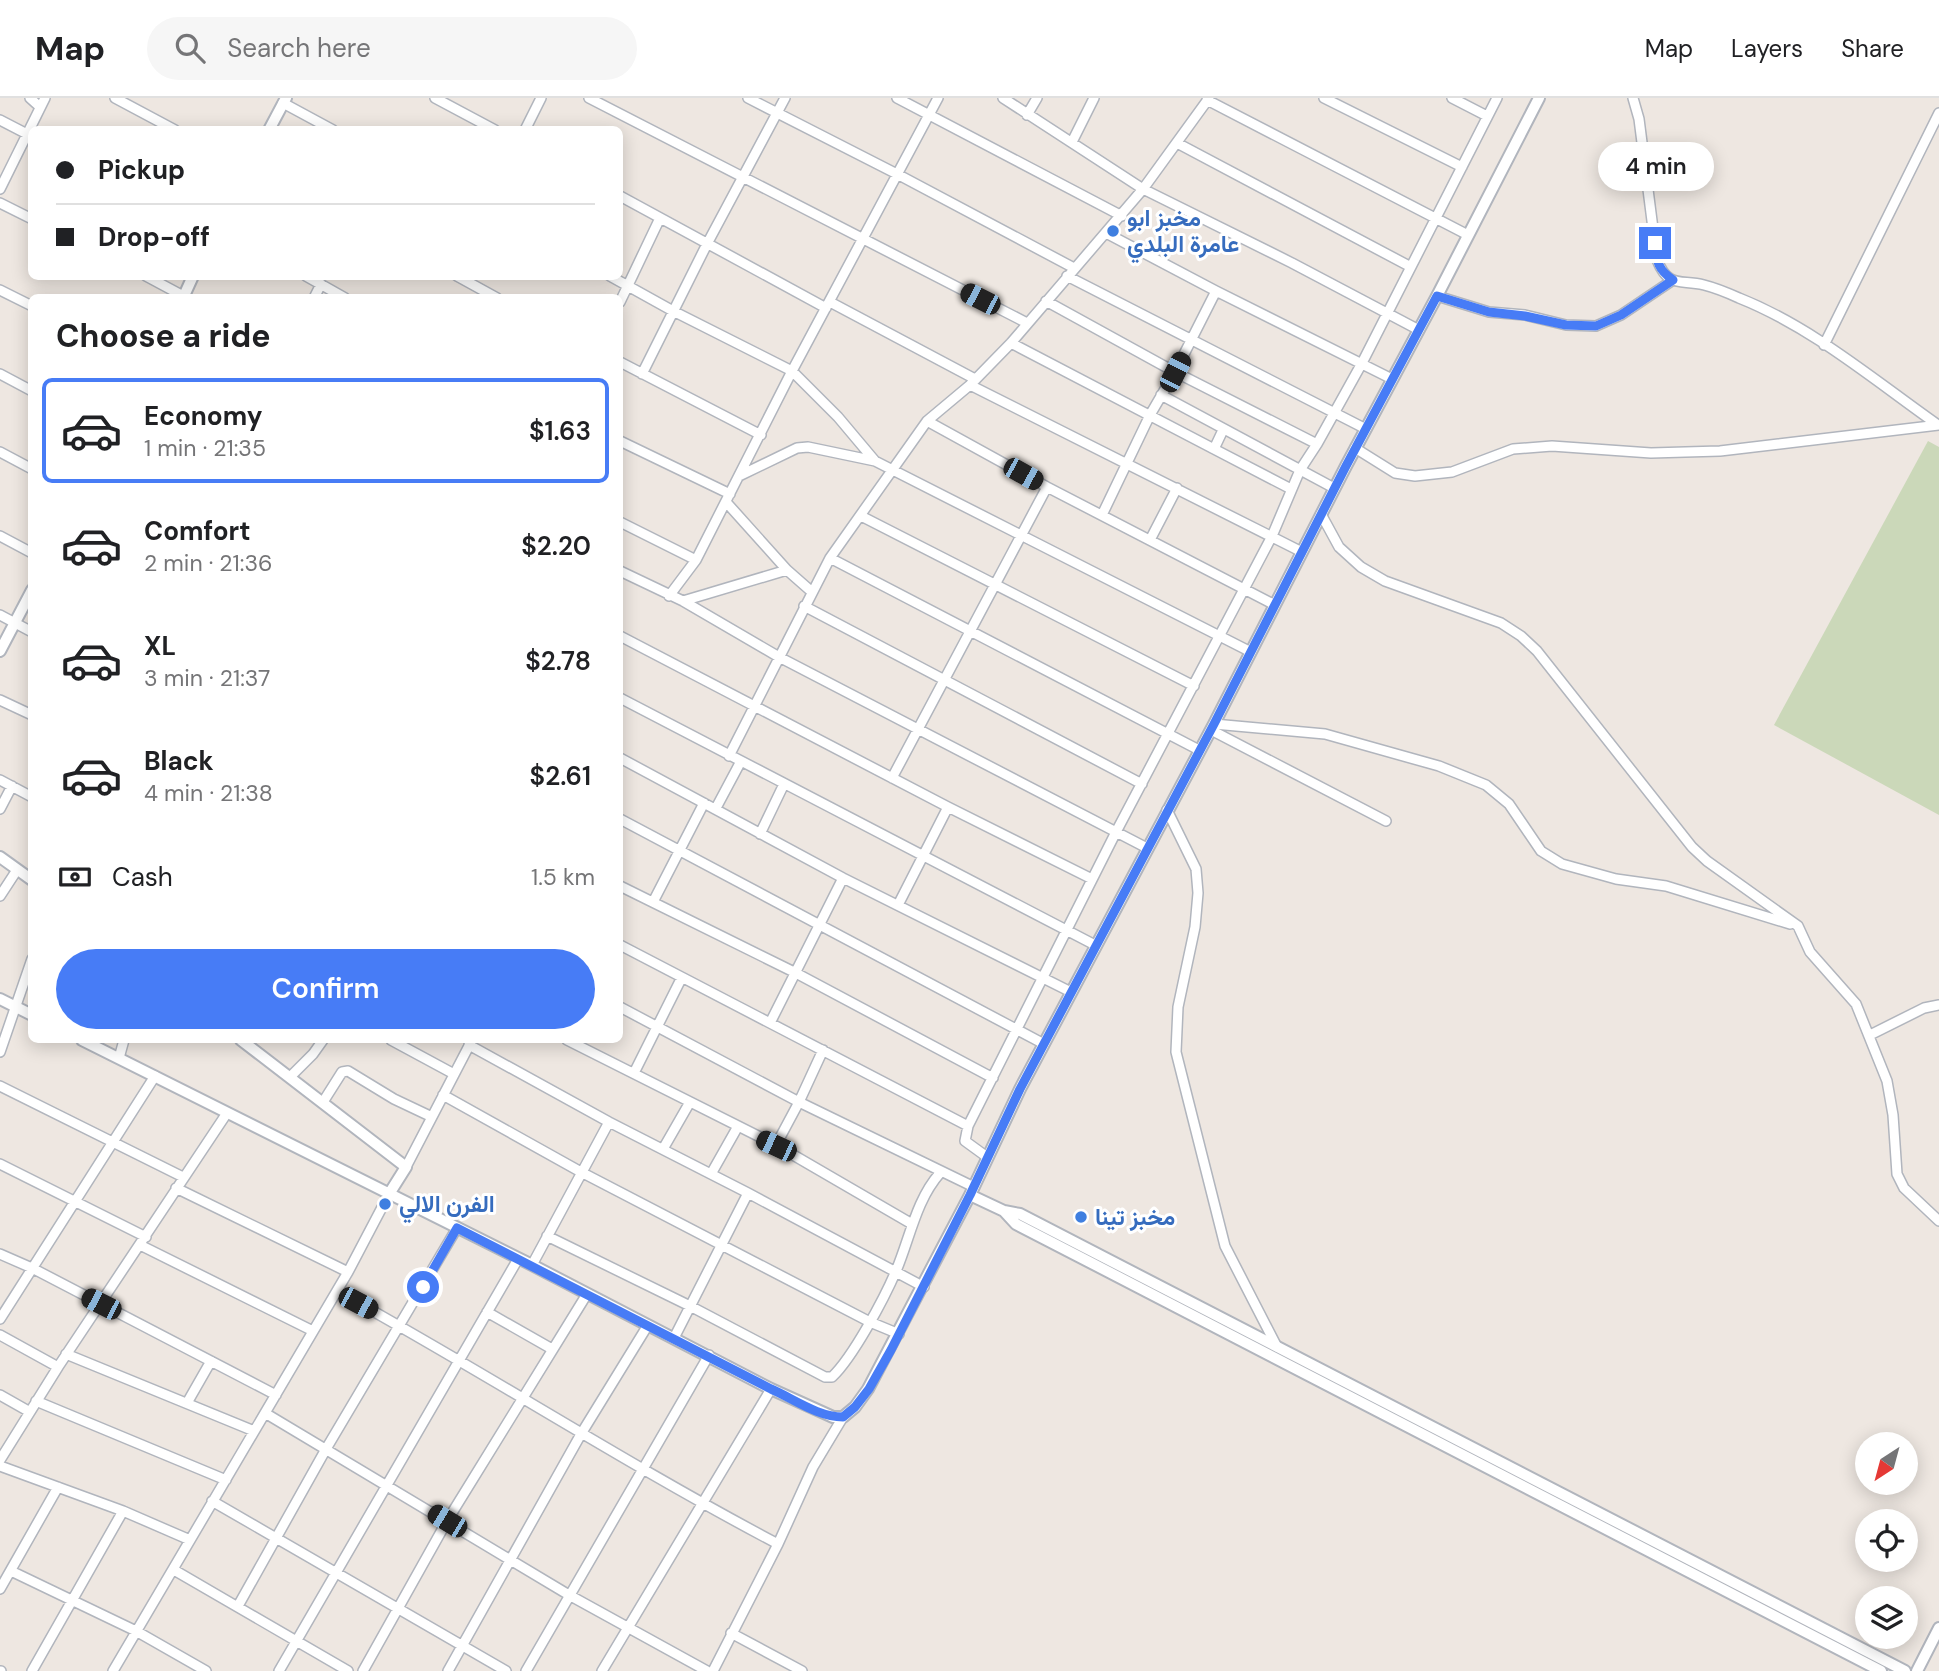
<!DOCTYPE html>
<meta charset="utf-8">
<style>
body{margin:0;font-family:"DM Sans",Vazirmatn,sans-serif;background:#f6f6f6;color:#202124;height:100vh;display:flex;flex-direction:column;font-size:26px;white-space:nowrap}
*{box-sizing:border-box;margin:0}
p{font-size:23px;color:#757577}
.icon{flex:none;width:38px;height:38px;fill:none;stroke:currentColor;stroke-width:2;stroke-linecap:round;stroke-linejoin:round}
.map{position:relative;flex:1;overflow:hidden}
.panel{position:absolute;left:28px;top:196px;width:595px;height:749px;display:flex;flex-direction:column;background:#fff;border-radius:10px;box-shadow:0 4px 18px #0003}
.panel>*{flex:none}
.top-card{position:absolute;left:28px;top:28px;width:595px;height:154px;border-radius:10px;box-shadow:0 4px 18px #0003;display:grid;align-content:center;height:154px;padding:0 28px;background:#fff}
.needle{width:46px;rotate:216deg}
.buttons{position:absolute;left:1855px;top:1334px;display:grid;gap:14px}
.buttons a{display:grid;place-items:center;width:63px;height:63px;border-radius:50%;background:#fff;box-shadow:0 4px 18px #0003;font-size:35px}
.end{position:absolute;width:32px;height:32px;margin:-16px;border:9px solid #477cf6;background:#fff;box-shadow:0 0 0 4px #fff}
.from{border-radius:50%}
.bubble{position:absolute;height:49px;border-radius:24px;background:#fff;box-shadow:0 4px 18px #0003;font-size:23px;font-weight:600;line-height:49px;text-align:center}
.car{position:absolute;width:21px;height:42px;margin:-21px -10px;border-radius:9px;box-shadow:0 0 5px 2px #0007;background:linear-gradient(#222 24%,#8ab4d8 0 40%,#222 0 76%,#8ab4d8 0 86%,#222 0)}
.top-card b{display:flex;align-items:center;gap:24px;height:66px;font-size:26px}
.top-card b+b{border-top:2px solid #e0e0e0}
.top-card i{width:18px;height:18px;background:#202124}
ul{padding:0;list-style:none}
li{display:flex;align-items:center;gap:21px;height:105px;margin:0 14px 10px;padding:0 14px;border:4px solid transparent;border-radius:10px}
li div{flex:1}
li b{display:block;font-size:26px}
li em{font-style:normal;font-weight:600}
li.active{border-color:#477cf6}
li>.icon{width:63px;height:63px;stroke-width:1.5}
h2{padding:0 28px;font-size:32px;line-height:84px}
.pay{display:flex;align-items:center;gap:18px;height:77px;padding:0 28px;font-size:26px}
.pay p{margin-inline-start:auto}
.action{display:flex;gap:14px;margin-top:auto;padding:14px 28px}
.action a{flex:1;height:80px;border-radius:42px;background:#477cf6;color:#fff;font-size:28px;font-weight:600;line-height:80px;text-align:center}
header{display:flex;align-items:center;gap:42px;box-sizing:border-box;height:98px;padding:0 35px;background:#fff;border-bottom:2px solid #e0e0e0}
header strong{font-size:33px}
nav{display:flex;gap:38px;margin-inline-start:auto;font-size:24px}
.search{width:490px;height:63px;background:#f6f6f6;display:flex;align-items:center;gap:18px;box-sizing:border-box;padding:0 24px;border-radius:38px;color:#757577;font-size:26px}
.map>svg:first-child{display:block}
.cemetery{fill:#cbd8b9}
.lines{fill:none;stroke-linecap:round;stroke-linejoin:round}
.minor-casing{stroke:#b1b5bd;stroke-width:12}
.tertiary-casing{stroke:#b1b5bd;stroke-width:14}
.minor{stroke:#fff;stroke-width:9}
.tertiary{stroke:#fff;stroke-width:10}
.route{stroke:#477cf6;stroke-width:9}
.shop-dot{fill:#3f7fe0;stroke:#fff;stroke-width:2.5}
.labels{text-anchor:middle;stroke-width:6;stroke-linejoin:round;paint-order:stroke}
.shop-label{font-size:23px;font-weight:bold;fill:#366cbe;stroke:#fff;text-anchor:start}
</style>
<header>
<strong>Map</strong>
<div class="search"><svg class="icon" aria-label="search" viewBox="0 0 24 24"><circle cx="10" cy="10" r="6"/><path d="M15 15l6 6"/></svg>Search here</div>
<nav><a>Map</a><a>Layers</a><a>Share</a></nav>
</header>
<div class="map">
<svg width="1939" height="1573" viewBox="0 0 1939 1573">
<rect width="100%" height="100%" fill="#eee7e1"/>
<!-- cemetery -->
<path class="cemetery" d="M1928,343L1939,349V717L1774,627Z"/>
<g class="lines">
<defs>
<path id="minor" d="M30,0L40,9
M115,0L175,32
M435,0L495,32
M589,0L1027,225
M748,0L897,76L1074,170
M897,0L1122,118
M1003,0L1143,91L1292,165L1419,232
M1324,0L1462,69
M1452,0L1487,18
M1633,0L1639,21L1657,162C1669,191 1680,181 1704,187C1716,190 1728,195 1739,200C1812,229 1874,282 1938,327
M1207,2L1468,137
M283,5L333,32
M1027,17L1037,0
M0,22L29,37
M525,32L541,0
M1072,44L1094,0
M1177,45L1411,169
M0,91L45,0
M620,98L826,210
M0,105L32,121
M1106,135L1216,193L1392,281
M146,178L187,200
M306,178L345,200
M457,178L497,200
M610,178L673,213L792,273L838,319L875,363L1251,554
M1067,178L1366,331
M0,192L32,208
M1437,198L1489,214L1525,217L1566,227L1596,228L1621,217L1673,182
M314,200L321,186
M1046,203L1175,274L1317,346L1362,265L1497,0
M620,204L660,120
M830,204L975,281
M1011,245L1214,351
M1824,247L1939,15
M620,264L761,337
M0,276L32,293
M642,276L707,146L785,0
M970,287L1302,454
M1161,297L1334,390
M927,323L1047,389L1275,507
M1223,332L1214,351L1291,391
M620,343L730,396
M1355,350L1395,375L1415,378L1452,374L1513,351L1552,348L1651,355L1720,353L1939,327
M0,354L32,371
M739,378L797,350L808,349L875,363
M726,404L787,472L812,494
M1321,416L1339,449L1361,469L1385,483L1501,525L1521,538L1537,553L1692,749L1707,763L1798,828L1810,854L1856,906L1887,983L1893,1017L1897,1076L1904,1090L1939,1123
M1102,417L1150,317L1175,274L1216,193
M861,418L1194,588
M620,424L696,462
M0,438L32,455
M1150,442L1177,390
M830,460L1199,652
M620,473L683,503L779,559L1147,750
M669,498L696,462L792,273L938,0
M683,503L787,472
M804,508L1142,686
M0,517L32,534
M620,538L948,709L1092,781
M620,600L1095,847
M0,602L32,617
M1214,626L1325,636L1439,668L1486,687L1509,706L1541,753L1562,766L1616,781L1666,788L1790,826
M1211,632L1386,723
M729,658L830,460L927,323L970,287L1011,245L1143,91L1209,0
M620,660L843,780L1071,894
M892,680L1047,389
M0,682L32,699
M716,710L740,665
M0,711L12,688
M1167,712L1196,771L1198,795L1195,829L1178,909L1176,954L1225,1148L1277,1249
M620,721L1044,946
M760,736L784,686
M620,788L794,874L993,980
M0,798L17,772
M653,804L704,705
M898,807L948,709
M620,847L968,1028
M620,909L799,1004L974,1089
M770,925L843,780
M1870,937L1924,910L1939,907
M391,942L454,976
M567,942L776,1047L912,1126
M469,947L609,1024L748,1095L924,1189
M0,954L32,861
M119,960L124,942
M634,975L681,881
M290,979L313,956L323,942
M0,988L183,1079
M443,997L581,1074L870,1224L899,1236
M323,1004L342,974L348,973L394,1001L432,1019
M776,1047L799,1004L823,952
M663,1051L690,1004
M987,1059L965,1043L968,1028L1116,734L1272,438L1300,372L1317,346
M0,1066L146,1139
M406,1069L472,942
M711,1076L737,1030
M176,1090L348,1174
M547,1138L690,1208L825,1279H832C853,1259 884,1201 896,1173C910,1140 916,1102 940,1075
M140,1147L313,1233
M0,1156L32,1170L276,1297
M532,1167L609,1024
M337,1193C486,1275 628,1367 778,1446
M487,1214L552,1251
M0,1221L155,978
M0,1237L58,1269
M674,1240L748,1095
M66,1256L254,1333
M0,1297L30,1314
M36,1303L226,1382
M187,1305L211,1263
M265,1315L569,1497L707,1573
M0,1362L58,1269L227,1015
M0,1368L123,1413L190,1442
M212,1403L506,1573
M174,1472L348,1573
M11,1473L136,1533L206,1573
M0,1491L58,1389
M238,1508L326,1351L457,1130
M731,1535L802,1573
M0,1573H1
M32,1573L123,1413
M113,1573L348,1174L389,1096
M279,1573L518,1161
M363,1573L447,1423L587,1196
M448,1573L581,1336L648,1227
M526,1573L709,1257
M602,1573L771,1291
M713,1573L778,1446L813,1369L843,1319"/>
<path id="tertiary" d="M269,32L286,0
M183,200L193,178
M0,553L32,492
M0,759L32,782
M0,901L32,917
M82,942L532,1167L771,1291L833,1319H843L855,1309L868,1291L970,1097L1004,1113L1020,1116L1905,1573
M241,942L406,1069L389,1096
M970,1097L1020,991L1214,626L1346,368L1437,198L1539,0
M1004,1113L1016,1126L1881,1573
M1917,1573L1939,1530"/>
</defs>
<!-- minor casing -->
<use href="#minor" class="minor-casing"/>
<!-- tertiary casing -->
<use href="#tertiary" class="tertiary-casing"/>
<!-- minor -->
<use href="#minor" class="minor"/>
<!-- tertiary -->
<use href="#tertiary" class="tertiary"/>
</g>
<g class="lines">
<!-- route -->
<path class="route" d="M423,1189L457,1130L771,1291C794,1301 818,1319 843,1319L855,1309L869,1291L891,1252L970,1097L1020,991L1214,626L1346,368L1437,198L1489,214L1525,218L1566,227L1596,228L1621,217L1673,182C1657,171 1657,163 1655,145"/>
</g>
<!-- markers -->
<g class="shop-dot">
<circle cx="1113" cy="133" r="7"/>
<circle cx="385" cy="1106" r="7"/>
<circle cx="1081" cy="1119" r="7"/>
</g>
<g class="labels">
<!-- shop labels -->
<g class="shop-label">
<text x="1127" y="128">مخبز ابو<tspan x="1127" dy="26">عامرة البلدي</tspan></text>
<text x="399" y="1114">الفرن الالي</text>
<text x="1095" y="1127">مخبز تينا</text>
</g>
</g>
</svg>
<div class="buttons">
<a><svg class="needle" viewBox="-14 -14 28 28"><path d="M0-13l5 13h-10z" fill="#e53935"/><path d="M0 13l5-13h-10z" fill="#757577"/></svg></a>
<a><svg class="icon" aria-label="locate" viewBox="0 0 24 24"><circle cx="12" cy="12" r="6"/><path d="M12 2v4M12 18v4M2 12h4M18 12h4"/></svg></a>
<a><svg class="icon" aria-label="layers" viewBox="0 0 24 24"><path d="M12 4l9 5-9 5-9-5zM3 14l9 5 9-5"/></svg></a>
</div>
<i class="end from" style="left:423px;top:1189px"></i>
<i class="end" style="left:1655px;top:145px"></i>
<div class="bubble" style="left:1598px;top:44px;width:116px">4 min</div>
<i class="car" style="left:980px;top:201px;rotate:297deg"></i>
<i class="car" style="left:1175px;top:274px;rotate:27deg"></i>
<i class="car" style="left:1023px;top:376px;rotate:119deg"></i>
<i class="car" style="left:776px;top:1048px;rotate:295deg"></i>
<i class="car" style="left:358px;top:1205px;rotate:118deg"></i>
<i class="car" style="left:101px;top:1206px;rotate:297deg"></i>
<i class="car" style="left:447px;top:1423px;rotate:301deg"></i>
<div class="top-card">
<b><i class="from"></i>Pickup</b>
<b><i></i>Drop-off</b>
</div>
<section class="panel">
<h2>Choose a ride</h2>
<ul>
<li class="active"><svg class="icon" aria-label="car" viewBox="0 0 24 24"><path d="M5 17H2v-5l4-1 3-4h7l3 4 3 1v5h-3M9 17h6M6 11h13"/><circle cx="7" cy="17" r="2"/><circle cx="17" cy="17" r="2"/></svg><div><b>Economy</b><p>1 min · 21:35</p></div><em>$1.63</em></li>
<li><svg class="icon" aria-label="car" viewBox="0 0 24 24"><path d="M5 17H2v-5l4-1 3-4h7l3 4 3 1v5h-3M9 17h6M6 11h13"/><circle cx="7" cy="17" r="2"/><circle cx="17" cy="17" r="2"/></svg><div><b>Comfort</b><p>2 min · 21:36</p></div><em>$2.20</em></li>
<li><svg class="icon" aria-label="car" viewBox="0 0 24 24"><path d="M5 17H2v-5l4-1 3-4h7l3 4 3 1v5h-3M9 17h6M6 11h13"/><circle cx="7" cy="17" r="2"/><circle cx="17" cy="17" r="2"/></svg><div><b>XL</b><p>3 min · 21:37</p></div><em>$2.78</em></li>
<li><svg class="icon" aria-label="car" viewBox="0 0 24 24"><path d="M5 17H2v-5l4-1 3-4h7l3 4 3 1v5h-3M9 17h6M6 11h13"/><circle cx="7" cy="17" r="2"/><circle cx="17" cy="17" r="2"/></svg><div><b>Black</b><p>4 min · 21:38</p></div><em>$2.61</em></li>
</ul>
<div class="pay"><svg class="icon" aria-label="cash" viewBox="0 0 24 24"><path d="M3 7h18v10H3z"/><circle cx="12" cy="12" r="2"/></svg>Cash<p>1.5 km</p></div>
<div class="action"><a>Confirm</a></div>
</section>
</div>
